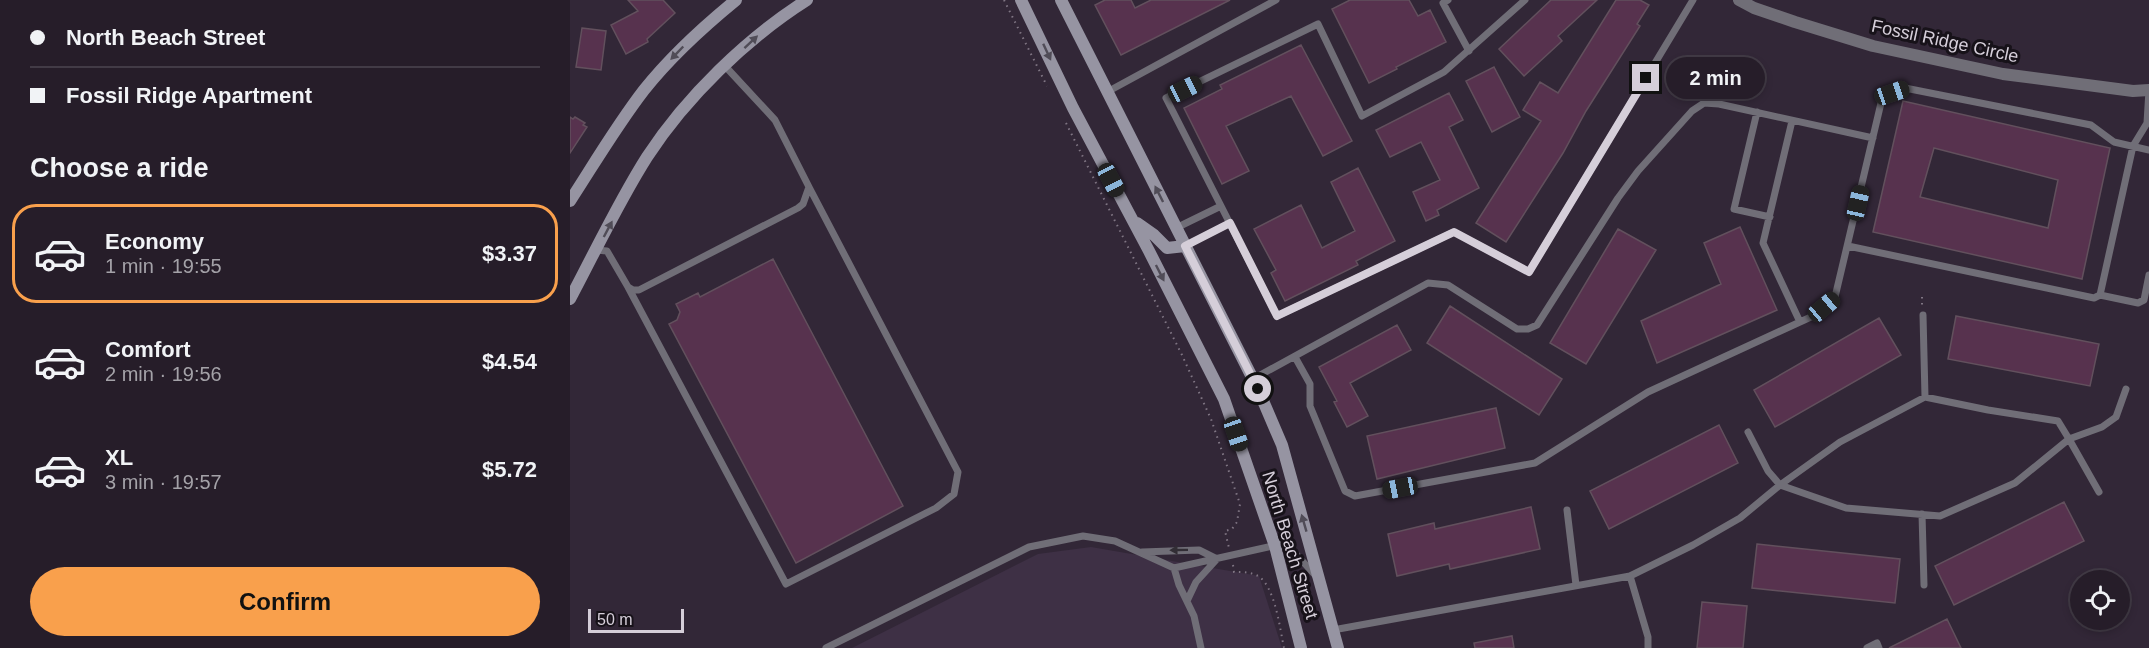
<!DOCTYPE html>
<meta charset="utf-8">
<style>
body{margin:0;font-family:Helvetica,sans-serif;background:#2e2631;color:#f1f3f6;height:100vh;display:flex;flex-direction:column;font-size:22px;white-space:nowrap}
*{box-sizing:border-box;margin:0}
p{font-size:20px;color:#a4a2a8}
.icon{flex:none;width:33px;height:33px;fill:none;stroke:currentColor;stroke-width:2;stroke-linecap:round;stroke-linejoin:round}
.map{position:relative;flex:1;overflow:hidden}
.details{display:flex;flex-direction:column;background:#261d29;width:570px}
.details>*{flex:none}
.top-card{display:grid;align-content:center;height:132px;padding:0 30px;background:#261d29}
.buttons{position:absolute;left:1500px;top:570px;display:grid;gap:12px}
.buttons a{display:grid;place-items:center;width:60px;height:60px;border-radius:50%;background:#261d29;box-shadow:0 3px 9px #0003,0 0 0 2px #423b46;font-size:30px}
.scale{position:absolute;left:18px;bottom:15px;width:96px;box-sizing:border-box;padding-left:6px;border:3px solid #d5ced9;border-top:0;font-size:16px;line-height:21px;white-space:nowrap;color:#d5ced9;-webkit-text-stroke:4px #171219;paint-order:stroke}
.end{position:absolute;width:27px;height:27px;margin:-14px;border:8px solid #d5ced9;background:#111;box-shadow:0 0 0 3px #111}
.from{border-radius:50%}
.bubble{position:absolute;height:42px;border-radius:21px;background:#261d29;box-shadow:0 3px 9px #0003,0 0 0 2px #423b46;font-size:20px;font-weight:700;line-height:42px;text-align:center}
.car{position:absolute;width:18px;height:36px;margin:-18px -9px;border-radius:8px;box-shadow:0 0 4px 2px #0007;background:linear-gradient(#222 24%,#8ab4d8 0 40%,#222 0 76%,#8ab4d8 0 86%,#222 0)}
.top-card b{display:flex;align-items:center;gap:21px;height:57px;font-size:22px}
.top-card b+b{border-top:2px solid #423b46}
.top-card i{width:15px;height:15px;background:#f1f3f6}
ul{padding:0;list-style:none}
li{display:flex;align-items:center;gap:18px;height:99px;margin:0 12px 9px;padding:0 18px;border:3px solid transparent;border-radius:24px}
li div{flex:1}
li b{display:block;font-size:22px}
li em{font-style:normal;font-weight:700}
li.on{border-color:#f9a04c}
li>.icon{width:54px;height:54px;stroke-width:1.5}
h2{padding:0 30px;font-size:27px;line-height:72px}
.button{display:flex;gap:12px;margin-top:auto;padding:12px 30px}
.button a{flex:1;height:69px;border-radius:36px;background:#f9a04c;color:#111;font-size:24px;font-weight:700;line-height:69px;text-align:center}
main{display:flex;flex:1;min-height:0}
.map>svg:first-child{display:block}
.built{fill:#3e3045}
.building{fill:#57324e;stroke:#62505d;stroke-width:1.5;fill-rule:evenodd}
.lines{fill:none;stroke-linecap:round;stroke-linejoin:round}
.path{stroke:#807684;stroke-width:2;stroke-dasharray:1.5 4.5;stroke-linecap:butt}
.service{stroke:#706e77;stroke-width:7}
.tertiary{stroke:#706e77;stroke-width:12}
.secondary{stroke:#9694a2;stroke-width:12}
.oneway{fill:#504c57}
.oneway2{fill:#322e35}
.route{stroke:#d5ced9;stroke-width:8}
.labels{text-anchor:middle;stroke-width:6;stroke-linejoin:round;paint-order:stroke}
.street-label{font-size:18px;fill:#d5ced9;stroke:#171219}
</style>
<main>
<section class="details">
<div class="top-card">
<b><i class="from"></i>North Beach Street</b>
<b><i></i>Fossil Ridge Apartment</b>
</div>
<h2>Choose a ride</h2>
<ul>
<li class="on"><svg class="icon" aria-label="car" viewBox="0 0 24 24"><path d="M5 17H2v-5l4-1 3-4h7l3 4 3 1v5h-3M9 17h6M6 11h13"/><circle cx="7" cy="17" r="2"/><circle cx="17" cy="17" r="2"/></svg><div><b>Economy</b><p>1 min · 19:55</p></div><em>$3.37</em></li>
<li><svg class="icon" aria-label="car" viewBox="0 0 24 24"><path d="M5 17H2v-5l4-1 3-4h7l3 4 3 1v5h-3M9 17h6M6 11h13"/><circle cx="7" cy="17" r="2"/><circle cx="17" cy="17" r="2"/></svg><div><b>Comfort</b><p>2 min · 19:56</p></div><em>$4.54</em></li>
<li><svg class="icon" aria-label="car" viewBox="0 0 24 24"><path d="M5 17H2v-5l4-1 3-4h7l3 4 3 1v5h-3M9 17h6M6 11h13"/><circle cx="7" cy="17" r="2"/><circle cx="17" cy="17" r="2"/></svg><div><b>XL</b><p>3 min · 19:57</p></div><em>$5.72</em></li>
</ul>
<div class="button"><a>Confirm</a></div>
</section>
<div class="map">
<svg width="1579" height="648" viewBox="0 0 1579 648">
<rect width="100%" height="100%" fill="#322737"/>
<!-- built -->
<path class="built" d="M521,547L689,576L712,648H282L468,554Z"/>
<!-- building -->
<path class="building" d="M58,0H93L105,13L77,39L78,42L56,54L41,25L68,11Z
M535,0H561L565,8L581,0H660L551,55L525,5Z
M780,0H839L848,16L860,10L876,42L826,67L827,69L799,83L762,9Z
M981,0H1027L988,36L992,41L954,76L929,49Z
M1046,0H1070L1079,5L1067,24L1070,26L1016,111L993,153L936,242L906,223L971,121L953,110L970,82L988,93Z
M12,28L36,31L31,70L6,67Z
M731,45L782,141L753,156L721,96L656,126L679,171L652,184L614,108L652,89L650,85Z
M924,67L950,117L922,132L896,81Z
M879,93L893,120L879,127L909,188L867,210L869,215L856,221L843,192L870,180L851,142L820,157L806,130Z
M1333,101L1540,148L1512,279L1303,232ZM1364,148L1488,180L1478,228L1350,197Z
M0,117L3,119L5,117L15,123L13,125L17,127L0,153Z
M788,168L825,241L786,261L788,265L715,301L701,273L706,270L684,229L731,205L752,248L785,231L761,182Z
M1170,227L1207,310L1087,363L1071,321L1151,284L1134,243Z
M1048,229L1086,250L1016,364L980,343Z
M203,259L333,506L226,563L99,324L107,320L110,312L106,304L128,293L130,297Z
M880,306L992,379L969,415L857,343Z
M1386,316L1529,344L1520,386L1378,359Z
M1309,318L1331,355L1205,427L1184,390Z
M827,325L841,350L780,383L798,416L777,427L764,402L767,401L749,367Z
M926,408L935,448L807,479L797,436Z
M1149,425L1168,463L1039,529L1020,491Z
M1494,502L1514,541L1384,605L1365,566Z
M961,507L970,549L880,569L879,564L827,576L818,534L864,523L865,529Z
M1187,544L1330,559L1325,603L1182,588Z
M1132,602L1177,606L1173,648H1127Z
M1377,619L1391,648H1319Z
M942,636L944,648H905L904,643Z"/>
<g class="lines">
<!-- path -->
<path class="path" d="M434,0L477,86
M496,123L612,355L641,419L670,504L667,522L662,529L655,531L659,548
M1352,297V306
M663,565L664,572C672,572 681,572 688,576C705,586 710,629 714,648"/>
<!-- service -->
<path class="service" d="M878,0L873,3L899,51
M955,0L874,72L792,116L748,24L596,98L707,316L884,232L959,272L1123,0
M537,92L706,0
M1187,112L1164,209L1200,217
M1222,121L1193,243L1230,322
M606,228L651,206
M615,246L660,223
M1278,246L1524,298L1530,295L1563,146L1577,123L1579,90
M26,250L37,251L58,287L63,290H69L228,208L233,204L239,187L205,120L155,66
M58,287L216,584L366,508L384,494L388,472L239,187
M1530,295L1568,303L1574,300L1579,275
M1353,315L1355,397
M725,357L740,384V406L775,491L785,496L965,463L1078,392L1243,316L1265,297L1311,103L1321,93L1335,88L1521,125L1544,142L1579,150
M683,379L858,283L878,285L947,329H958L967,325L1048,198L1068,171L1122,111L1134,103L1149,104L1303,138
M1529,492L1499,439L1532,427L1546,417L1556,389
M997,510L1006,585
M1352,514L1354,585
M572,552L629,550L647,559L626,582L617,601
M604,568L609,585L624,616L631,648
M1060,576L1078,637V648
M763,630L1060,576L1123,545L1170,518L1210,485L1270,442L1355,397L1418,410L1488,421L1499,439L1445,483L1370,516L1276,508L1210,485L1198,471L1178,432
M256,648L459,547L513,536L545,541L604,568L716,543L745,575
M1297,648L1307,643L1309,648"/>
<!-- tertiary -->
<path class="tertiary" d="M1169,0L1184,8L1225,22L1303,46L1433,74L1563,91L1579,90"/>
<!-- secondary -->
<path class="secondary" d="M451,0L503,108L579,251L654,399L705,546L731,648
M491,0L688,389L712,445L768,648
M0,201C24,164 47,125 74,90C101,56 133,27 166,0
M567,223L584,235L597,248L615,246
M0,299C25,252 49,201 77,157C116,97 177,38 237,0"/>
</g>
<!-- one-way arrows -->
<defs><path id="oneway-solid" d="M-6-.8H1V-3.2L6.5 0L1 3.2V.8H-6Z" transform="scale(1.5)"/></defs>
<g class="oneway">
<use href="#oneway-solid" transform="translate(181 42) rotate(-43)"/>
<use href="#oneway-solid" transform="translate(477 52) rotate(65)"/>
<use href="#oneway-solid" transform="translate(107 53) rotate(134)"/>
<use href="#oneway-solid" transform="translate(589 194) rotate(-117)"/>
<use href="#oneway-solid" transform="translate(38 229) rotate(-62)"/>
<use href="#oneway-solid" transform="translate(590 273) rotate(63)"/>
<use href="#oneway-solid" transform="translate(734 523) rotate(-106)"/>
</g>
<use class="oneway2" href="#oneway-solid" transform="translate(609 550) rotate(179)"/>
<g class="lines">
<!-- route -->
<path class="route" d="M688,389L615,246L660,223L707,316L884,232L959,272L1076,78"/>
</g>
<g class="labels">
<!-- street labels -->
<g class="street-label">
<text transform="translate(1375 41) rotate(12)" y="6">Fossil Ridge Circle</text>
<text transform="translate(720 545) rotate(73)" y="6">North Beach Street</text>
</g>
</g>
</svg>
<div class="buttons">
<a><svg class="icon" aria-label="locate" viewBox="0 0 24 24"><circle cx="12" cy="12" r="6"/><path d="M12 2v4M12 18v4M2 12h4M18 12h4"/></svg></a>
</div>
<div class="scale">50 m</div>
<i class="end from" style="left:688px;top:389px"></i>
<i class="end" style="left:1076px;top:78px"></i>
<div class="bubble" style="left:1096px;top:57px;width:99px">2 min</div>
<i class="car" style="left:615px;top:89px;rotate:64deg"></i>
<i class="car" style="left:1322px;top:93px;rotate:71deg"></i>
<i class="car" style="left:541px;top:180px;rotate:152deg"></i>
<i class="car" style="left:1288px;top:203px;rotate:13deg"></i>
<i class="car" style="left:1254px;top:307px;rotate:50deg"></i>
<i class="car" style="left:666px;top:434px;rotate:161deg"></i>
<i class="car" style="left:830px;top:488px;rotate:259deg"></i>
</div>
</main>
